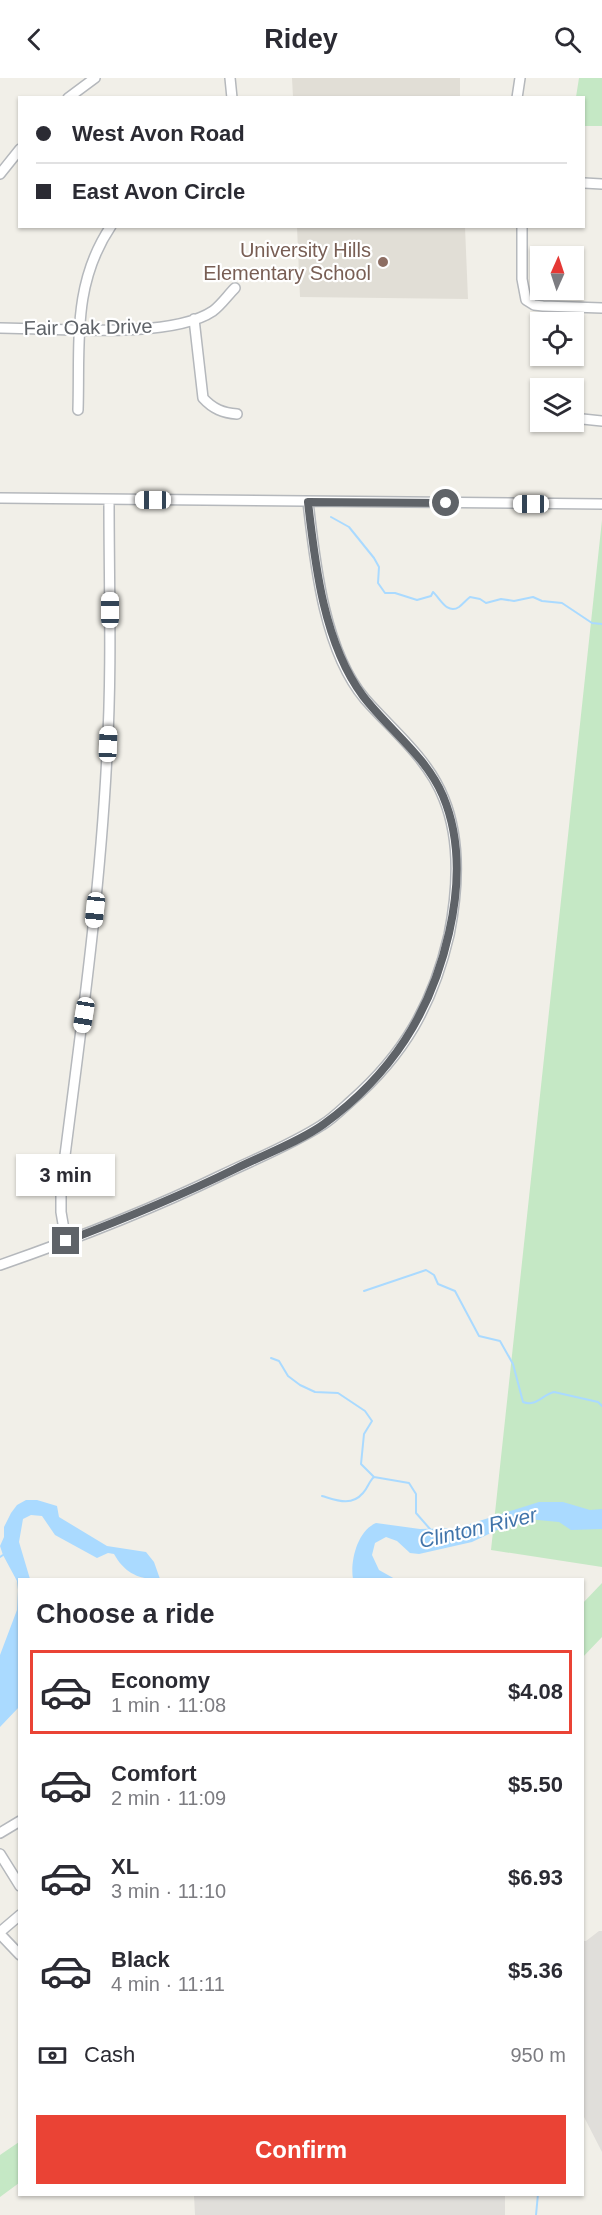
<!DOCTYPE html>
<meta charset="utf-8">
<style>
body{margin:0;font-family:Helvetica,sans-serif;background:#f7f7f7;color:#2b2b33;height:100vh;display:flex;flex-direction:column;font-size:22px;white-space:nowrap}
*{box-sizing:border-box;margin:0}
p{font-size:20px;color:#7c7c81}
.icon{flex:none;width:33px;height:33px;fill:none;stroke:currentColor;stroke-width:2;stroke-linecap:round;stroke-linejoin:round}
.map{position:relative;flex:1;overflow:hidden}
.panel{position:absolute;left:18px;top:1500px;width:566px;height:618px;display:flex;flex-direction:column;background:#fff;border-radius:0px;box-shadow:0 2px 4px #0004}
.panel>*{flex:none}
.banner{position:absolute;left:18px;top:18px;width:567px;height:132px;border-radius:0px;box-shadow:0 2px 4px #0004;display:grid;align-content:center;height:132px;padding:0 18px;background:#fff}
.needle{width:39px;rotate:3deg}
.buttons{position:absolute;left:530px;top:168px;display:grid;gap:12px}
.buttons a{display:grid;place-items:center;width:54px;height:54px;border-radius:0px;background:#fff;box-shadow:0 2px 4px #0004;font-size:30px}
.end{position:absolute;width:27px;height:27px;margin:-14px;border:8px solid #5f6368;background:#fff;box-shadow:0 0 0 3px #fff}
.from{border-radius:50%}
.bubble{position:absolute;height:42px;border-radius:0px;background:#fff;box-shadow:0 2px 4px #0004;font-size:20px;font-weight:600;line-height:42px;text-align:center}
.car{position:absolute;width:18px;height:36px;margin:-18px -9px;border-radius:8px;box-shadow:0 0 4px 2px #0007;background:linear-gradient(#fff 24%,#345 0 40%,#fff 0 76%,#345 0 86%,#fff 0)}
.banner b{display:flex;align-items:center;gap:21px;height:57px;font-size:22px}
.banner b+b{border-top:2px solid #e1e1e2}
.banner i{width:15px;height:15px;background:#2b2b33}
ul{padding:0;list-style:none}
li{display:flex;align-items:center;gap:18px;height:84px;margin:0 12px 9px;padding:0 6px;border:3px solid transparent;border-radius:0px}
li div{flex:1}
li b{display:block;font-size:22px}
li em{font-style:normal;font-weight:600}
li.on{border-color:#ea4335}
li>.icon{width:54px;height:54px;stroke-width:1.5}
h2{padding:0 18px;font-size:27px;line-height:72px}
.pay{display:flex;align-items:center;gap:15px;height:66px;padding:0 18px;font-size:22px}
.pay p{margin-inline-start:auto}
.button{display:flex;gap:12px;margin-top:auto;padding:12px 18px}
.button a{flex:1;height:69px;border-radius:0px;background:#ea4335;color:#fff;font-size:24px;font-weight:600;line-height:69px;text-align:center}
header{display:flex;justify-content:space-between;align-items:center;height:78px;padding:0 18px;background:#fff;font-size:27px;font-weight:600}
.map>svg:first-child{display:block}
.industrial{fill:#e0deda}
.education{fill:#e1ded6}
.green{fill:#c5e8c5}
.water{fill:#aadaff}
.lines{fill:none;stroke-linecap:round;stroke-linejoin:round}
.stream{stroke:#aadaff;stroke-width:2}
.minor-casing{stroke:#b5b8bc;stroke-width:12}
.minor{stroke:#fff;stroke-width:9}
.route{stroke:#5f6368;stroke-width:8}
.education-dot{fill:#8d6e63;stroke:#fff;stroke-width:2}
.labels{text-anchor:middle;stroke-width:4.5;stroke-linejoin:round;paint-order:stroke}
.education-label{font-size:20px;fill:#785e54;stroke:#fff;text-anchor:end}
.street-label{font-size:20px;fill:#5f6368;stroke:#fff}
.water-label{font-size:21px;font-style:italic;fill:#4174aa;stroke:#fff}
</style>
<header><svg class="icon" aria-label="back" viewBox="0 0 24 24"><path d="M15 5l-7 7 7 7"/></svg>Ridey<svg class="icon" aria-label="search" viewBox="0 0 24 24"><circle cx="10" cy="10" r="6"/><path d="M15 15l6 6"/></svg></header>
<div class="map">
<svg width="602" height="2137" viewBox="0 0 602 2137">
<rect width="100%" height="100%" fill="#f1efe8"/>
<!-- industrial -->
<path class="industrial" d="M599,1853H602V2074L582,2035V1863H586Z
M194,2117H505V2137H195Z"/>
<!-- education -->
<path class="education" d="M292,0H460V19H293Z
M297,149H465L468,221L300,219Z"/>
<!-- green -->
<path class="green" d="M579,0H602V48H584V20L576,19Z
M602,442V1489L491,1472Z
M602,1505V1559L582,1580V1526Z
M19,2064V2105L0,2119V2077Z"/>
<!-- water -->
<path class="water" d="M26,1422H37L57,1428L59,1439L107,1468L146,1474L154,1484L160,1501C138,1502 124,1494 114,1476L108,1475L97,1480L55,1457L42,1438L31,1437L23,1441L19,1464L30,1501L20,1502L19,1629L0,1649V1577L17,1532L18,1512L17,1503L3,1477L0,1468L4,1459V1449L11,1435L17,1427Z
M539,1424H563L590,1432L602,1431V1451L571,1452L559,1444L527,1441L512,1445L472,1464L419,1476L410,1475L397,1463L386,1459L375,1465L372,1477L379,1492L395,1501H353C350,1484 357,1453 376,1445L420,1451L457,1450Z"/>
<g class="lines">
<!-- stream -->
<path class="stream" d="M331,439L349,449L374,480L379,489L378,505L385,515H395L417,522L431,518L433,514C440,520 447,537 459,529C463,526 466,522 470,519L480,521L486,525L501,521L514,523L533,519L542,523L562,525L592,545L602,546
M364,1213L426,1192L434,1197L438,1206L455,1213L479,1258L500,1263L513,1286L523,1324C536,1329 542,1317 554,1314L598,1324L602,1328
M271,1280L279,1283L288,1298L300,1307L315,1314L338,1315L365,1333L372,1343L364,1356L361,1386L374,1399L409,1405L416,1416V1435L430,1451
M322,1418C336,1422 351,1429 363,1415C368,1410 369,1403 374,1399
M0,1479L3,1477
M536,2137L538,2116"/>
<defs>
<path id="minor" d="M230,0L232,20
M68,20L95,0
M517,20L520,0
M0,96L20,71
M584,105L602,106
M522,148V201L526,222L534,227L543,228L602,230
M194,241L203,320C213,331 223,335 237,336
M0,250C53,250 170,262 213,233C221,227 228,217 235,210
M78,332C80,265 72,206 111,148
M573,340L602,343
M0,420L602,426
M66,1163L61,1134V1109C79,965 100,821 107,676C112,591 109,507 109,422
M0,1187C75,1161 150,1132 222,1097C255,1081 291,1067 322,1047C332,1041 342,1031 351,1023C404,977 433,926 449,857C458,812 461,763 444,721C428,680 393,653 365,621C324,573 315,485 308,424
M0,1755L20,1743
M0,1776L20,1808
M0,1854L20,1837
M0,1856L20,1877"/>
</defs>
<!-- minor casing -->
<use href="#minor" class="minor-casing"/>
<!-- minor -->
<use href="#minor" class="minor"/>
</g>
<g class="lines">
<!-- route -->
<path class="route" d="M66,1163C124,1141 180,1118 235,1091C263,1077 299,1064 324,1046C391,997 431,935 449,855C459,811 461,761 443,718C426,678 389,652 363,618C324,566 315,487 308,424L446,425"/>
</g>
<!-- markers -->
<circle class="education-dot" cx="383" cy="184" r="6"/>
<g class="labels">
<!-- education labels -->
<g class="education-label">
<text x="371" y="179">University Hills<tspan x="371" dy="23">Elementary School</tspan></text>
</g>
<!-- street labels -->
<g class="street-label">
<text transform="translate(88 249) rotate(-1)" y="7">Fair Oak Drive</text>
</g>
<!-- water labels -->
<g class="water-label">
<text transform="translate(478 1450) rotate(-13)" y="7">Clinton River</text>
</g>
</g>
</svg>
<div class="buttons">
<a><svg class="needle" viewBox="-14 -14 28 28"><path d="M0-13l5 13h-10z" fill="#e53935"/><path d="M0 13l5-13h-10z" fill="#7c7c81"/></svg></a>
<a><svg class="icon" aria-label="locate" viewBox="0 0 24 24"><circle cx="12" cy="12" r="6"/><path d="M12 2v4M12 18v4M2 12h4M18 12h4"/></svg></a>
<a><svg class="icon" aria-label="layers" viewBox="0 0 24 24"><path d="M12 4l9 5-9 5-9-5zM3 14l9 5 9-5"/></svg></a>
</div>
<i class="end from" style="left:446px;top:425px"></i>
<i class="end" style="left:66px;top:1163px"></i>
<div class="bubble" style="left:16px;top:1076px;width:99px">3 min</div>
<i class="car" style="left:153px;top:422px;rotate:270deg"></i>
<i class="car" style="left:531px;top:426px;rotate:270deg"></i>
<i class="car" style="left:110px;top:532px;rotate:0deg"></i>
<i class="car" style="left:108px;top:666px;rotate:2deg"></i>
<i class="car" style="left:95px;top:832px;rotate:186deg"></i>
<i class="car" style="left:84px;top:937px;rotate:189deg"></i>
<div class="banner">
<b><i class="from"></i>West Avon Road</b>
<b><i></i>East Avon Circle</b>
</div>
<section class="panel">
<h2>Choose a ride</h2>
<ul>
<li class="on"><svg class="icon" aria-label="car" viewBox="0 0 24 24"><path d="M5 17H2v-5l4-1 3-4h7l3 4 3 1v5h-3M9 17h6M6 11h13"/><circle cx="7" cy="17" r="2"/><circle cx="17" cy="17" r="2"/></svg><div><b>Economy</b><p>1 min · 11:08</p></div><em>$4.08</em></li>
<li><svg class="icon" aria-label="car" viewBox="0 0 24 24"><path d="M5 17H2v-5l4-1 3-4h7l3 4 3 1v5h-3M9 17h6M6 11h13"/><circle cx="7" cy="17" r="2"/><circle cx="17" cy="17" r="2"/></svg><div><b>Comfort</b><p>2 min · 11:09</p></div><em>$5.50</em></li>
<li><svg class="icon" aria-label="car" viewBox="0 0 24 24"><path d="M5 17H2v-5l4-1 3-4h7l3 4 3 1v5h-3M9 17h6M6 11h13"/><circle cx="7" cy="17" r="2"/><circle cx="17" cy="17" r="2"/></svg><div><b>XL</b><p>3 min · 11:10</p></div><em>$6.93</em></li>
<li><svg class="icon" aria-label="car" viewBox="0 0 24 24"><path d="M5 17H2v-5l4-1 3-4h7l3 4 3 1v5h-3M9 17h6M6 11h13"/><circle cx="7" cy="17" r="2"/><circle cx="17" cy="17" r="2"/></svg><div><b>Black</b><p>4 min · 11:11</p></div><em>$5.36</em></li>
</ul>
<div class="pay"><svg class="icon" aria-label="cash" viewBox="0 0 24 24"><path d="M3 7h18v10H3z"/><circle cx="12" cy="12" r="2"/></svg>Cash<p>950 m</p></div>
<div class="button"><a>Confirm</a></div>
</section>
</div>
